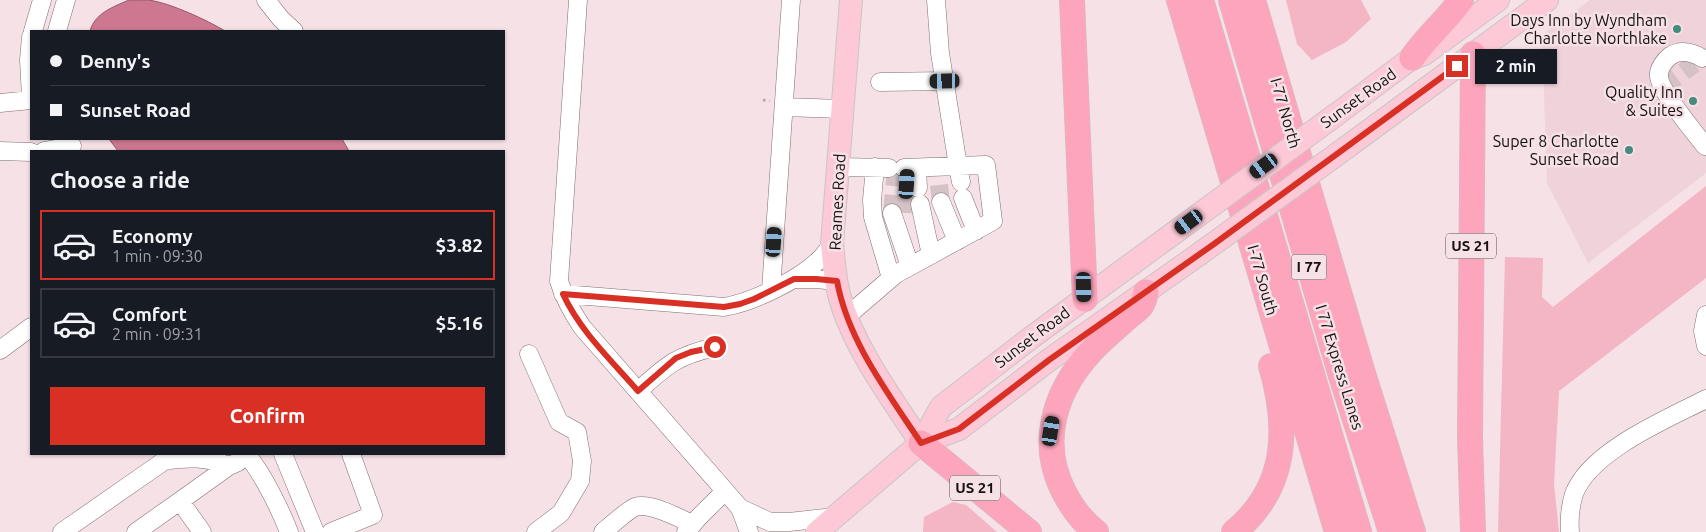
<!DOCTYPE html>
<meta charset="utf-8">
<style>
body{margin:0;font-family:Ubuntu,sans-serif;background:#242831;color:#f1f3f6;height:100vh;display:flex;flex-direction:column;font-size:19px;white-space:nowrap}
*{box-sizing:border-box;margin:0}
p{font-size:16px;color:#9ea1a6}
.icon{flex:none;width:28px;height:28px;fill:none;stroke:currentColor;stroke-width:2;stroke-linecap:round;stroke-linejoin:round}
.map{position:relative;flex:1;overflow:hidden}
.side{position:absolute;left:30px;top:150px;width:475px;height:305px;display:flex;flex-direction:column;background:#171b24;border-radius:0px;box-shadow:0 1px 4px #0004}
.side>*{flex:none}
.top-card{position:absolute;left:30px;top:30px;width:475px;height:110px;border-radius:0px;box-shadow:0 1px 4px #0004;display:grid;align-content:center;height:110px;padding:0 20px;background:#171b24}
.end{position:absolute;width:22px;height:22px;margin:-11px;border:6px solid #d93025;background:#fff;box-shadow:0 0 0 2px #fff}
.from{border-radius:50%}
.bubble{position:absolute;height:35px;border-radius:0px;background:#171b24;box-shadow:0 1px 4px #0004;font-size:16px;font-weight:700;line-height:35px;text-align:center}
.car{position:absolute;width:15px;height:30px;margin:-15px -8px;border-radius:6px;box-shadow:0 0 4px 1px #0007;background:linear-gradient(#222 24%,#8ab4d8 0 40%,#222 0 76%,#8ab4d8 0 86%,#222 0)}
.top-card b{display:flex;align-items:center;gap:18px;height:48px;font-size:19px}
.top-card b+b{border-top:1px solid #363941}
.top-card i{width:12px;height:12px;background:#f1f3f6}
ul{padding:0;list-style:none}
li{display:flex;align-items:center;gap:15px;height:70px;margin:0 10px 8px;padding:0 10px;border:2px solid #363941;border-radius:0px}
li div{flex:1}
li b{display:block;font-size:19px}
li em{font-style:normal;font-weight:700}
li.active{border-color:#d93025}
li>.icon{width:45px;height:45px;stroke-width:1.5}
h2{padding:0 20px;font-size:22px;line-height:60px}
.button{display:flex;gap:10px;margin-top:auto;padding:10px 20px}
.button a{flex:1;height:58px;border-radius:0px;background:#d93025;color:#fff;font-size:20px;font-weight:700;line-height:58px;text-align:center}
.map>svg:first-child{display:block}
.built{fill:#f0d3da}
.green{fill:#f4b5c5}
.water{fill:#cd7890;stroke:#96596a}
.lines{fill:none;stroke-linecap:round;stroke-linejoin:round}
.minor-tunnel{stroke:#d4c2c6;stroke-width:18;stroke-dasharray:18 9;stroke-linecap:butt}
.minor-casing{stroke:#806e72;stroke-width:19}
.major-casing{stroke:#c7c6c6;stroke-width:24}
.highway-casing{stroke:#c7c6c6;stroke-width:26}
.path{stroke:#b0a0a4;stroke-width:2.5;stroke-dasharray:2.5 4;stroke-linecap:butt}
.minor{stroke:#fff;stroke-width:18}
.major{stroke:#fec9d7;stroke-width:22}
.highway{stroke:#fda5bc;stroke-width:25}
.major-bridge-casing{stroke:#c7c6c6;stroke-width:24;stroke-linecap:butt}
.major-bridge{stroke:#fec9d7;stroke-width:22}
.route{stroke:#d93025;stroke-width:6}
.poi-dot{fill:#468b80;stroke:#f5e1e6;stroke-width:2}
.labels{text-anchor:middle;stroke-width:5;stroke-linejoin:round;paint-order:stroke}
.shield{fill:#f5e1e6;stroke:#594f51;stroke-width:1}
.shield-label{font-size:15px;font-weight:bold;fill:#161011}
.poi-label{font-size:16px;fill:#161011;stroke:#f5e1e6;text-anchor:end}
.street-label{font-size:16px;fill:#161011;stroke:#f5e1e6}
</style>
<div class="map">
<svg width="1706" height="532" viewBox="0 0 1706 532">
<rect width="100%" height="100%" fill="#f5e1e6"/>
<!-- built -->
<path class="built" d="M1590,0H1706V173L1588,263L1547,183L1542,35Z"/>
<!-- green -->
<path class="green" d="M1286,0H1361L1371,19L1346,42L1312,60L1297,44Z
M1706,186V278L1559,391L1554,484L1559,532H1498L1505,257L1543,258L1542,297L1553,307Z
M953,502L966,505L997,532H923L924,517Z"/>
<!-- water -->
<path class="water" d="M129,0C136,0 143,0 149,0C170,3 207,20 225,31H90C95,13 113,7 129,0Z
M109,139H342L349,151H118Z"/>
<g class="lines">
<!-- minor-tunnel -->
<path class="minor-tunnel" d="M1662,88L1694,64
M939,185L941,202
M892,213L896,168
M906,213L907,184"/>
<defs>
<path id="minor" d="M266,0L281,19L294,31
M578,0L559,281C564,298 572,312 582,327L740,508L749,532
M33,31L42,0
M57,31L66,0
M31,37L29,60L31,97
M1702,58C1692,52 1681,49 1670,56C1665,60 1658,69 1659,76C1659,90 1695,133 1705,146
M880,82L945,81
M0,103L31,100
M784,107L842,109
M0,151L31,152
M44,151L72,146
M838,167L889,168
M875,167L872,200L873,217L891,278
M904,168L958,166L940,53L936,0
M917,168L918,188
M963,198L976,231
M941,202L957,241
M920,204L931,255
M892,213L910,266
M794,279H816L837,281
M771,290L791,0
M563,294L724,307C753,302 799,280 820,259C825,255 828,249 832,244
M1706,315L1703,331L1706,346
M846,317L896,274L993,221L986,165L958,166L961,182
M0,350L31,327
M529,354L559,422L577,432L582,461L580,481L561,513L536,532
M638,391C667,365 676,356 715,347
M246,454C262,472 280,509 289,532
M283,454L315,532
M180,501L229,466L238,462
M740,508L770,522H789L834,517
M62,532L164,461C188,457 207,457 229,466
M136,532L180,501L202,532
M331,532L373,515L351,454
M603,532C610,526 628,510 635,507C650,502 679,518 692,524
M686,532L698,518L725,491
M1570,532C1569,519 1570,507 1574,494C1590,451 1667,419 1706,399"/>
<path id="major" d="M851,0L832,244C834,262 835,281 840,298C854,348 892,399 921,443
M1337,114L1412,58L1424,54L1498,0
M1347,147L1547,0
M921,443L959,429L1049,360L1198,255
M817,532L921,443L941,407L1032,337L1189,222"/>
<path id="highway" d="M1072,0L1085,299
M1179,0L1337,532
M1201,0L1359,532
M1231,0L1341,376L1391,532
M1253,0L1362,370L1413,532
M1473,54L1470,438L1473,532
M1412,58C1426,37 1446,21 1461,0
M921,443L1029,532
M1096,532C1083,522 1073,509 1065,494C1039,446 1053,395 1087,356C1098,342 1113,331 1126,319C1130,315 1137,311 1141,306C1143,303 1145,297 1146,292
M1234,532C1288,488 1289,428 1271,366"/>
</defs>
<!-- minor casing -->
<use href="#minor" class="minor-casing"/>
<!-- major casing -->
<use href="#major" class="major-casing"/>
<!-- highway casing -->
<use href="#highway" class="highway-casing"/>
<!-- path -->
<path class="path" d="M763,100L770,101"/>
<!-- minor -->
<use href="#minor" class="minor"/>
<!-- major -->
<use href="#major" class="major"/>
<!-- highway -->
<use href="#highway" class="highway"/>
<defs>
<path id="major-bridge" d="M1189,222L1337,114
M1198,255L1347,147"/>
</defs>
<!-- major-bridge casing -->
<use href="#major-bridge" class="major-bridge-casing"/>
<!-- major-bridge -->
<use href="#major-bridge" class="major-bridge"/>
</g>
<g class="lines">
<!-- route -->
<path class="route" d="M715,347L691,352L676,358L638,391C611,360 580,331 563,294L724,307L740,304L754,299L794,279H816L837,281C848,341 888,393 921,443L959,429L1049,360L1214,244L1457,66"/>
</g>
<!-- markers -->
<g class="poi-dot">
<circle cx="1677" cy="29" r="5"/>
<circle cx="1693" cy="101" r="5"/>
<circle cx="1629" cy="150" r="5"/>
</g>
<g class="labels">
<!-- shield labels -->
<g class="shield">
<rect x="1446" y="233.5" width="50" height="25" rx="4"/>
<rect x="1291.5" y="254.5" width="35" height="25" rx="4"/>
<rect x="950" y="475.5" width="50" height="25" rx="4"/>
</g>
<g class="shield-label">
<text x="1471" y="251">US 21</text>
<text x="1309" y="272">I 77</text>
<text x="975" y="493">US 21</text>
</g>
<!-- poi labels -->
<g class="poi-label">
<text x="1667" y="26">Days Inn by Wyndham<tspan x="1667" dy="18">Charlotte Northlake</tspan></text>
<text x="1683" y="98">Quality Inn<tspan x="1683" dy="18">&amp; Suites</tspan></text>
<text x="1619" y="147">Super 8 Charlotte<tspan x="1619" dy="18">Sunset Road</tspan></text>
</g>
<!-- street labels -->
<g class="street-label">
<text transform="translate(1358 98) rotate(-36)" y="6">Sunset Road</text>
<text transform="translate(1286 113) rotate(74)" y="6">I-77 North</text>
<text transform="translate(837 202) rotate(-87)" y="6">Reames Road</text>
<text transform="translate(1263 280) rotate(74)" y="6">I-77 South</text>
<text transform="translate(1032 337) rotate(-37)" y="6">Sunset Road</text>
<text transform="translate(1340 367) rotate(73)" y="6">I 77 Express Lanes</text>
</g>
</g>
</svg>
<i class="end from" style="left:715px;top:347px"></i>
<i class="end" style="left:1457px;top:66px"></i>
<div class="bubble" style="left:1475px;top:49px;width:82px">2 min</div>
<i class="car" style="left:945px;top:81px;rotate:269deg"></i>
<i class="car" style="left:1264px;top:166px;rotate:234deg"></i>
<i class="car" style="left:907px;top:184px;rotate:4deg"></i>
<i class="car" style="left:1189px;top:222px;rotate:234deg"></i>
<i class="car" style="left:774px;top:242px;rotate:4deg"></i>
<i class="car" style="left:1084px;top:287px;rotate:178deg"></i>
<i class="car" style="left:1051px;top:431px;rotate:9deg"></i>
<div class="top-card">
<b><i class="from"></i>Denny's</b>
<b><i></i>Sunset Road</b>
</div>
<section class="side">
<h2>Choose a ride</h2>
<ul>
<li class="active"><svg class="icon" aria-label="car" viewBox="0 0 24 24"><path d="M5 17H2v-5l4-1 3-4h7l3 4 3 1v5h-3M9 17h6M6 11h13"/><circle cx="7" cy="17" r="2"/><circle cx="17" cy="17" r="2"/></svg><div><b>Economy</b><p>1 min · 09:30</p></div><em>$3.82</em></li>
<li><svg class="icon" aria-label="car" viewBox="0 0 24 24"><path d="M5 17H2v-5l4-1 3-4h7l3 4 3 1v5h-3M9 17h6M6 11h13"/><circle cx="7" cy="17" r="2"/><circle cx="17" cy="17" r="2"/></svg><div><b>Comfort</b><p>2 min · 09:31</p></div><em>$5.16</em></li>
</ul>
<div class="button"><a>Confirm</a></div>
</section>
</div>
